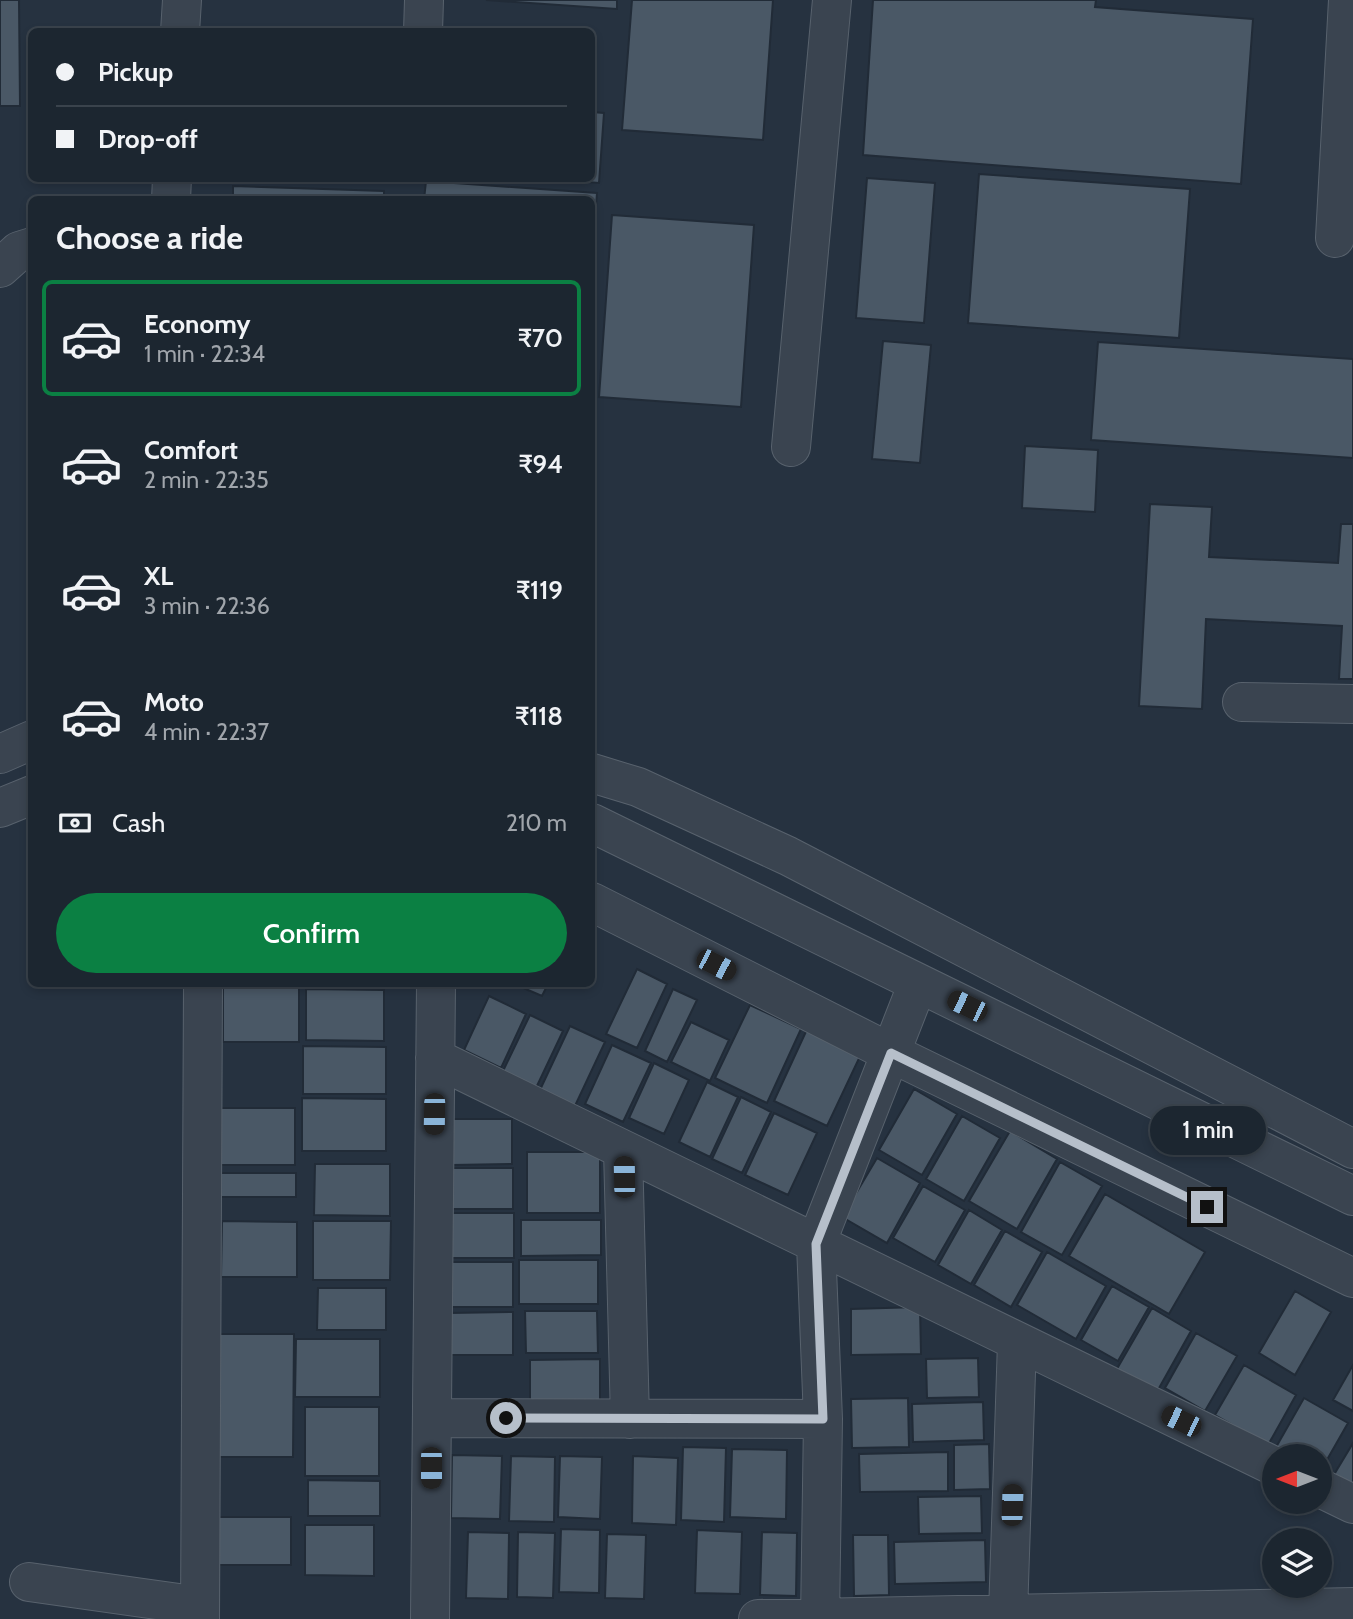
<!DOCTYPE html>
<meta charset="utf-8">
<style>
body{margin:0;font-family:Cabin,sans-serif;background:#29323c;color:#f1f3f6;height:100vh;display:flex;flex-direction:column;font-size:26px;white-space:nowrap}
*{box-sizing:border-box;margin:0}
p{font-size:23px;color:#a0a5ab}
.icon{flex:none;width:38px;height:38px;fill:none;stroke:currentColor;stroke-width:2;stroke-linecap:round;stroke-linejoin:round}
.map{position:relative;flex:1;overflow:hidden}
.details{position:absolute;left:28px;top:196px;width:567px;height:791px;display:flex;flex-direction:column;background:#1c2630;border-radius:10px;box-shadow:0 4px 10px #0003,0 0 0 2px #3a434c}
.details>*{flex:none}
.hud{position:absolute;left:28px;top:28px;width:567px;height:154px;border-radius:10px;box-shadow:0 4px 10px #0003,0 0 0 2px #3a434c;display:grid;align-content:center;height:154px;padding:0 28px;background:#1c2630}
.needle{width:46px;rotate:270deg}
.buttons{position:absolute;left:1262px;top:1444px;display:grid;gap:14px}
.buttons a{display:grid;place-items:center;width:70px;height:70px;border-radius:50%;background:#1c2630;box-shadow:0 4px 10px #0003,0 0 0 2px #3a434c;font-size:35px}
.end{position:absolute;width:32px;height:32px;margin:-16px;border:9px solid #b6bfca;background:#111;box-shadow:0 0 0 4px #111}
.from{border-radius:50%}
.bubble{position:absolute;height:49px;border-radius:24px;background:#1c2630;box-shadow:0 4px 10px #0003,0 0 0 2px #3a434c;font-size:23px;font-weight:600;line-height:49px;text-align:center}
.car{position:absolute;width:21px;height:42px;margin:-21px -10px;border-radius:9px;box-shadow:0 0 5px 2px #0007;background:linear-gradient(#222 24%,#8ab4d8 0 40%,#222 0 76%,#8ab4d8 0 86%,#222 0)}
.hud b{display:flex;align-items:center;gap:24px;height:66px;font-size:26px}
.hud b+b{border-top:2px solid #3a434c}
.hud i{width:18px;height:18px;background:#f1f3f6}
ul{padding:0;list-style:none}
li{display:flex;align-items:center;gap:21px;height:116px;margin:0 14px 10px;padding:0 14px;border:4px solid transparent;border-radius:10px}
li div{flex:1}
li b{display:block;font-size:26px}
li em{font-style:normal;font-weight:600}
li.current{border-color:#0b8043}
li>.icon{width:63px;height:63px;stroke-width:1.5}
h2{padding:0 28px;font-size:32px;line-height:84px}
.pay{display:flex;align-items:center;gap:18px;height:77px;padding:0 28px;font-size:26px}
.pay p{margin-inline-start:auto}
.button{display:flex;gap:14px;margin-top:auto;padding:14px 28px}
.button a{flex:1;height:80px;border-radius:42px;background:#0b8043;color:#fff;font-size:28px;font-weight:600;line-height:80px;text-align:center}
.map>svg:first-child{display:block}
.building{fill:#4a5866;stroke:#212b37;stroke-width:2}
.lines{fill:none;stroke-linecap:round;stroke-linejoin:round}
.minor-casing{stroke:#58626d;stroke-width:40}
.minor{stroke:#3a4450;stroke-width:38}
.route{stroke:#b6bfca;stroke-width:9}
</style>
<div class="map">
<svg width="1353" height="1619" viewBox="0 0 1353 1619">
<rect width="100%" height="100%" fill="#263240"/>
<!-- building -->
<path class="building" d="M0,0H19L20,106H0Z
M486,0H617V9Z
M632,0H773L763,140L622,130Z
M873,0H1096L1095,7L1253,19L1241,184L863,155Z
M592,112L604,113L599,183L540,178H592Z
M979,174L1190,189L1179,338L968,323Z
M867,178L935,183L924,323L856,318Z
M426,181L597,193L592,265V200H424Z
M233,186L384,191V200H233Z
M612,215L754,225L741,407L599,397Z
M883,341L931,345L920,463L872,459Z
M1098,342L1353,359V458L1091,440Z
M1025,446L1098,450L1095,512L1022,508Z
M1150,504L1212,507L1209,557L1338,563L1341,524H1353V679H1339L1342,626L1206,619L1202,709L1139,706Z
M637,969L667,984L637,1048L606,1034Z
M223,984L299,985V1042H223Z
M514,984H548L542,996Z
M306,989L384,990V1041L306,1040Z
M673,989L697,1000L667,1062L645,1051Z
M489,996L526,1014L501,1068L464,1050Z
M750,1005L801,1029L767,1103L715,1078Z
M530,1015L563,1031L536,1088L503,1071Z
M691,1022L729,1040L710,1081L671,1062Z
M809,1025L863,1050L827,1126L774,1101Z
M570,1026L605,1042L574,1108L539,1092Z
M612,1045L651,1063L623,1122L585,1104Z
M303,1046L386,1047V1094H303Z
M654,1063L689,1080L664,1134L629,1118Z
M707,1082L738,1097L710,1157L679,1142Z
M914,1089L957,1114L922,1175L879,1150Z
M741,1097L771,1112L742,1173L712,1159Z
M302,1098L386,1099V1151H302Z
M221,1108H295V1165H220Z
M774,1113L817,1133L788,1195L745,1175Z
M962,1116L1000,1138L964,1201L926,1179Z
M451,1119H512V1164L452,1165Z
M1010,1131L1057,1159L1017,1229L969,1201Z
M527,1152H600V1213H527Z
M877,1158L920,1183L887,1243L842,1217Z
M1060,1162L1102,1186L1062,1255L1021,1232Z
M315,1164H390V1216L314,1215Z
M451,1168H513V1209H451Z
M215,1173H296V1197H215Z
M923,1186L965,1210L935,1262L893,1238Z
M1105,1194L1205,1252L1169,1314L1069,1256Z
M969,1210L1002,1230L971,1284L938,1265Z
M452,1213H514V1258H452Z
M521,1220H601V1255L521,1256Z
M222,1221L297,1222V1277H221Z
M313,1221H391L390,1280H313Z
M1005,1231L1042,1252L1011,1307L974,1285Z
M1047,1252L1106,1286L1076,1339L1017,1305Z
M519,1260H598V1304H519Z
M451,1262H513V1307H451Z
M1112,1286L1149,1307L1118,1361L1081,1340Z
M318,1288H386V1330H317Z
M1295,1291L1331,1312L1295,1375L1259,1353Z
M920,1307L921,1354L851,1355V1309Z
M1152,1308L1191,1331L1154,1397L1114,1374Z
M525,1311H597L598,1353H526Z
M513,1312V1355H449V1313Z
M1196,1333L1237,1356L1205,1411L1165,1388Z
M212,1334H294L293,1457H212Z
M296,1339H380V1397H295Z
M978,1358L979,1397L927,1398L926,1359Z
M600,1359V1400L530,1401V1360Z
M1244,1365L1296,1395L1268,1445L1215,1415Z
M1353,1365V1411L1333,1400Z
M908,1398L909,1447L852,1448L851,1399Z
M1304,1398L1348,1423L1320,1472V1456H1271Z
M983,1402L984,1440L913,1442L912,1404Z
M305,1407H379V1476H305Z
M1353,1443V1490L1332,1478Z
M989,1444L990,1489L954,1490V1445Z
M683,1447L726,1448L724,1522L681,1520Z
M732,1449L787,1450L786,1519L730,1517Z
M948,1452V1491L860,1492L859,1454Z
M452,1455L502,1456L500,1519L451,1518Z
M511,1456L555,1457L554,1522L509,1521Z
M560,1456L602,1457L600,1519L558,1517Z
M633,1456L678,1458L676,1525L632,1523Z
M308,1480L380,1481V1516H308Z
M981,1496L982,1533L919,1534L918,1497Z
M215,1517H291V1565H215Z
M305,1525H374V1576L305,1575Z
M561,1529L600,1530L599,1593L559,1592Z
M697,1530L742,1532L740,1594L695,1593Z
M468,1532L509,1533L508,1599L466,1598Z
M518,1532L555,1533L553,1598L517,1597Z
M762,1532L797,1533L796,1596L760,1595Z
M607,1534L646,1535L644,1599L605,1598Z
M853,1535H888L889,1595L854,1596Z
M985,1540L986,1582L895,1584L894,1542Z"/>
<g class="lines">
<defs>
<path id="minor" d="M180,32L182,0
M423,32L424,0
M171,200L172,178
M1335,238L1348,0
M0,268L19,251L32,247
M791,447L832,0
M1242,702L1353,704
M0,754L32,740
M592,773L638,787L788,856L1353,1149
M0,808L32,795
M592,823L1353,1196
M592,902L891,1053L1353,1278
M435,1058L1274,1466
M623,1150L630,1419
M432,1418L823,1419
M1320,1488L1353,1504
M29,1582L200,1606
M1008,1614L1017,1342
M200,1619L203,984
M430,1619L436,984
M758,1619L1353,1607
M820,1619L823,1419L816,1244L918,983"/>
</defs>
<!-- minor casing -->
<use href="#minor" class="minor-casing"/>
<!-- minor -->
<use href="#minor" class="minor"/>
</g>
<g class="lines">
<!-- route -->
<path class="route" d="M506,1418L823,1419L816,1244L891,1053L1207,1207"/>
</g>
</svg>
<div class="buttons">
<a><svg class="needle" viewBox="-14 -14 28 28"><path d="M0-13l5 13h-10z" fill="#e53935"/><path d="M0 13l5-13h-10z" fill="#a0a5ab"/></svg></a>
<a><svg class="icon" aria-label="layers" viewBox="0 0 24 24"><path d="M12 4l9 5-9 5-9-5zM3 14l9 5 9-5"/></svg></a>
</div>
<i class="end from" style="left:506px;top:1418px"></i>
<i class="end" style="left:1207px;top:1207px"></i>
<div class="bubble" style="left:1150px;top:1106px;width:116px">1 min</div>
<i class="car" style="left:716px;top:965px;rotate:117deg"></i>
<i class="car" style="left:967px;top:1006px;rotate:296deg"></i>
<i class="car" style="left:434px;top:1114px;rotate:181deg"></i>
<i class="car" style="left:624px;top:1177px;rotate:359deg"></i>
<i class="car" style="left:1181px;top:1421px;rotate:296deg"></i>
<i class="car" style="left:431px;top:1468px;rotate:180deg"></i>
<i class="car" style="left:1012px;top:1505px;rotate:2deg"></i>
<div class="hud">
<b><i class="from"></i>Pickup</b>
<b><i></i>Drop-off</b>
</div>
<section class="details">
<h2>Choose a ride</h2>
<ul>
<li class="current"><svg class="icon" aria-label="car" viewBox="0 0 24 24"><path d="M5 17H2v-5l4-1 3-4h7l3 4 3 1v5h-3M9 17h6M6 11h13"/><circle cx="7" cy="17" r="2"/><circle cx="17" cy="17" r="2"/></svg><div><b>Economy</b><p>1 min · 22:34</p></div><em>₹70</em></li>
<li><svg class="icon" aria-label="car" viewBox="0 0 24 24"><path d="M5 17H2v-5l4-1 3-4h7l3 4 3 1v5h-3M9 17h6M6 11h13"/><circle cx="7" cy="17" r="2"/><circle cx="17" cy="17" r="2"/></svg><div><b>Comfort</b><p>2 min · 22:35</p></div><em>₹94</em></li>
<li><svg class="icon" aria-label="car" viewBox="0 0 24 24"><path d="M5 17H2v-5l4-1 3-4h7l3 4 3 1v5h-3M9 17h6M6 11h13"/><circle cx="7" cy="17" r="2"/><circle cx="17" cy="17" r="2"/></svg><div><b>XL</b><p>3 min · 22:36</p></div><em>₹119</em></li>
<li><svg class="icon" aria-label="car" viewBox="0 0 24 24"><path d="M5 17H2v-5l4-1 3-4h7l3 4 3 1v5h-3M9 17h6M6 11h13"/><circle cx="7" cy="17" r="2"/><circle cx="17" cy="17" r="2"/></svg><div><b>Moto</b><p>4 min · 22:37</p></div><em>₹118</em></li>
</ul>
<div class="pay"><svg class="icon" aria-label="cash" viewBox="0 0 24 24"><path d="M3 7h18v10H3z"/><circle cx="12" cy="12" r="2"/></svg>Cash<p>210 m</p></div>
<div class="button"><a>Confirm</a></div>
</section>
</div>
